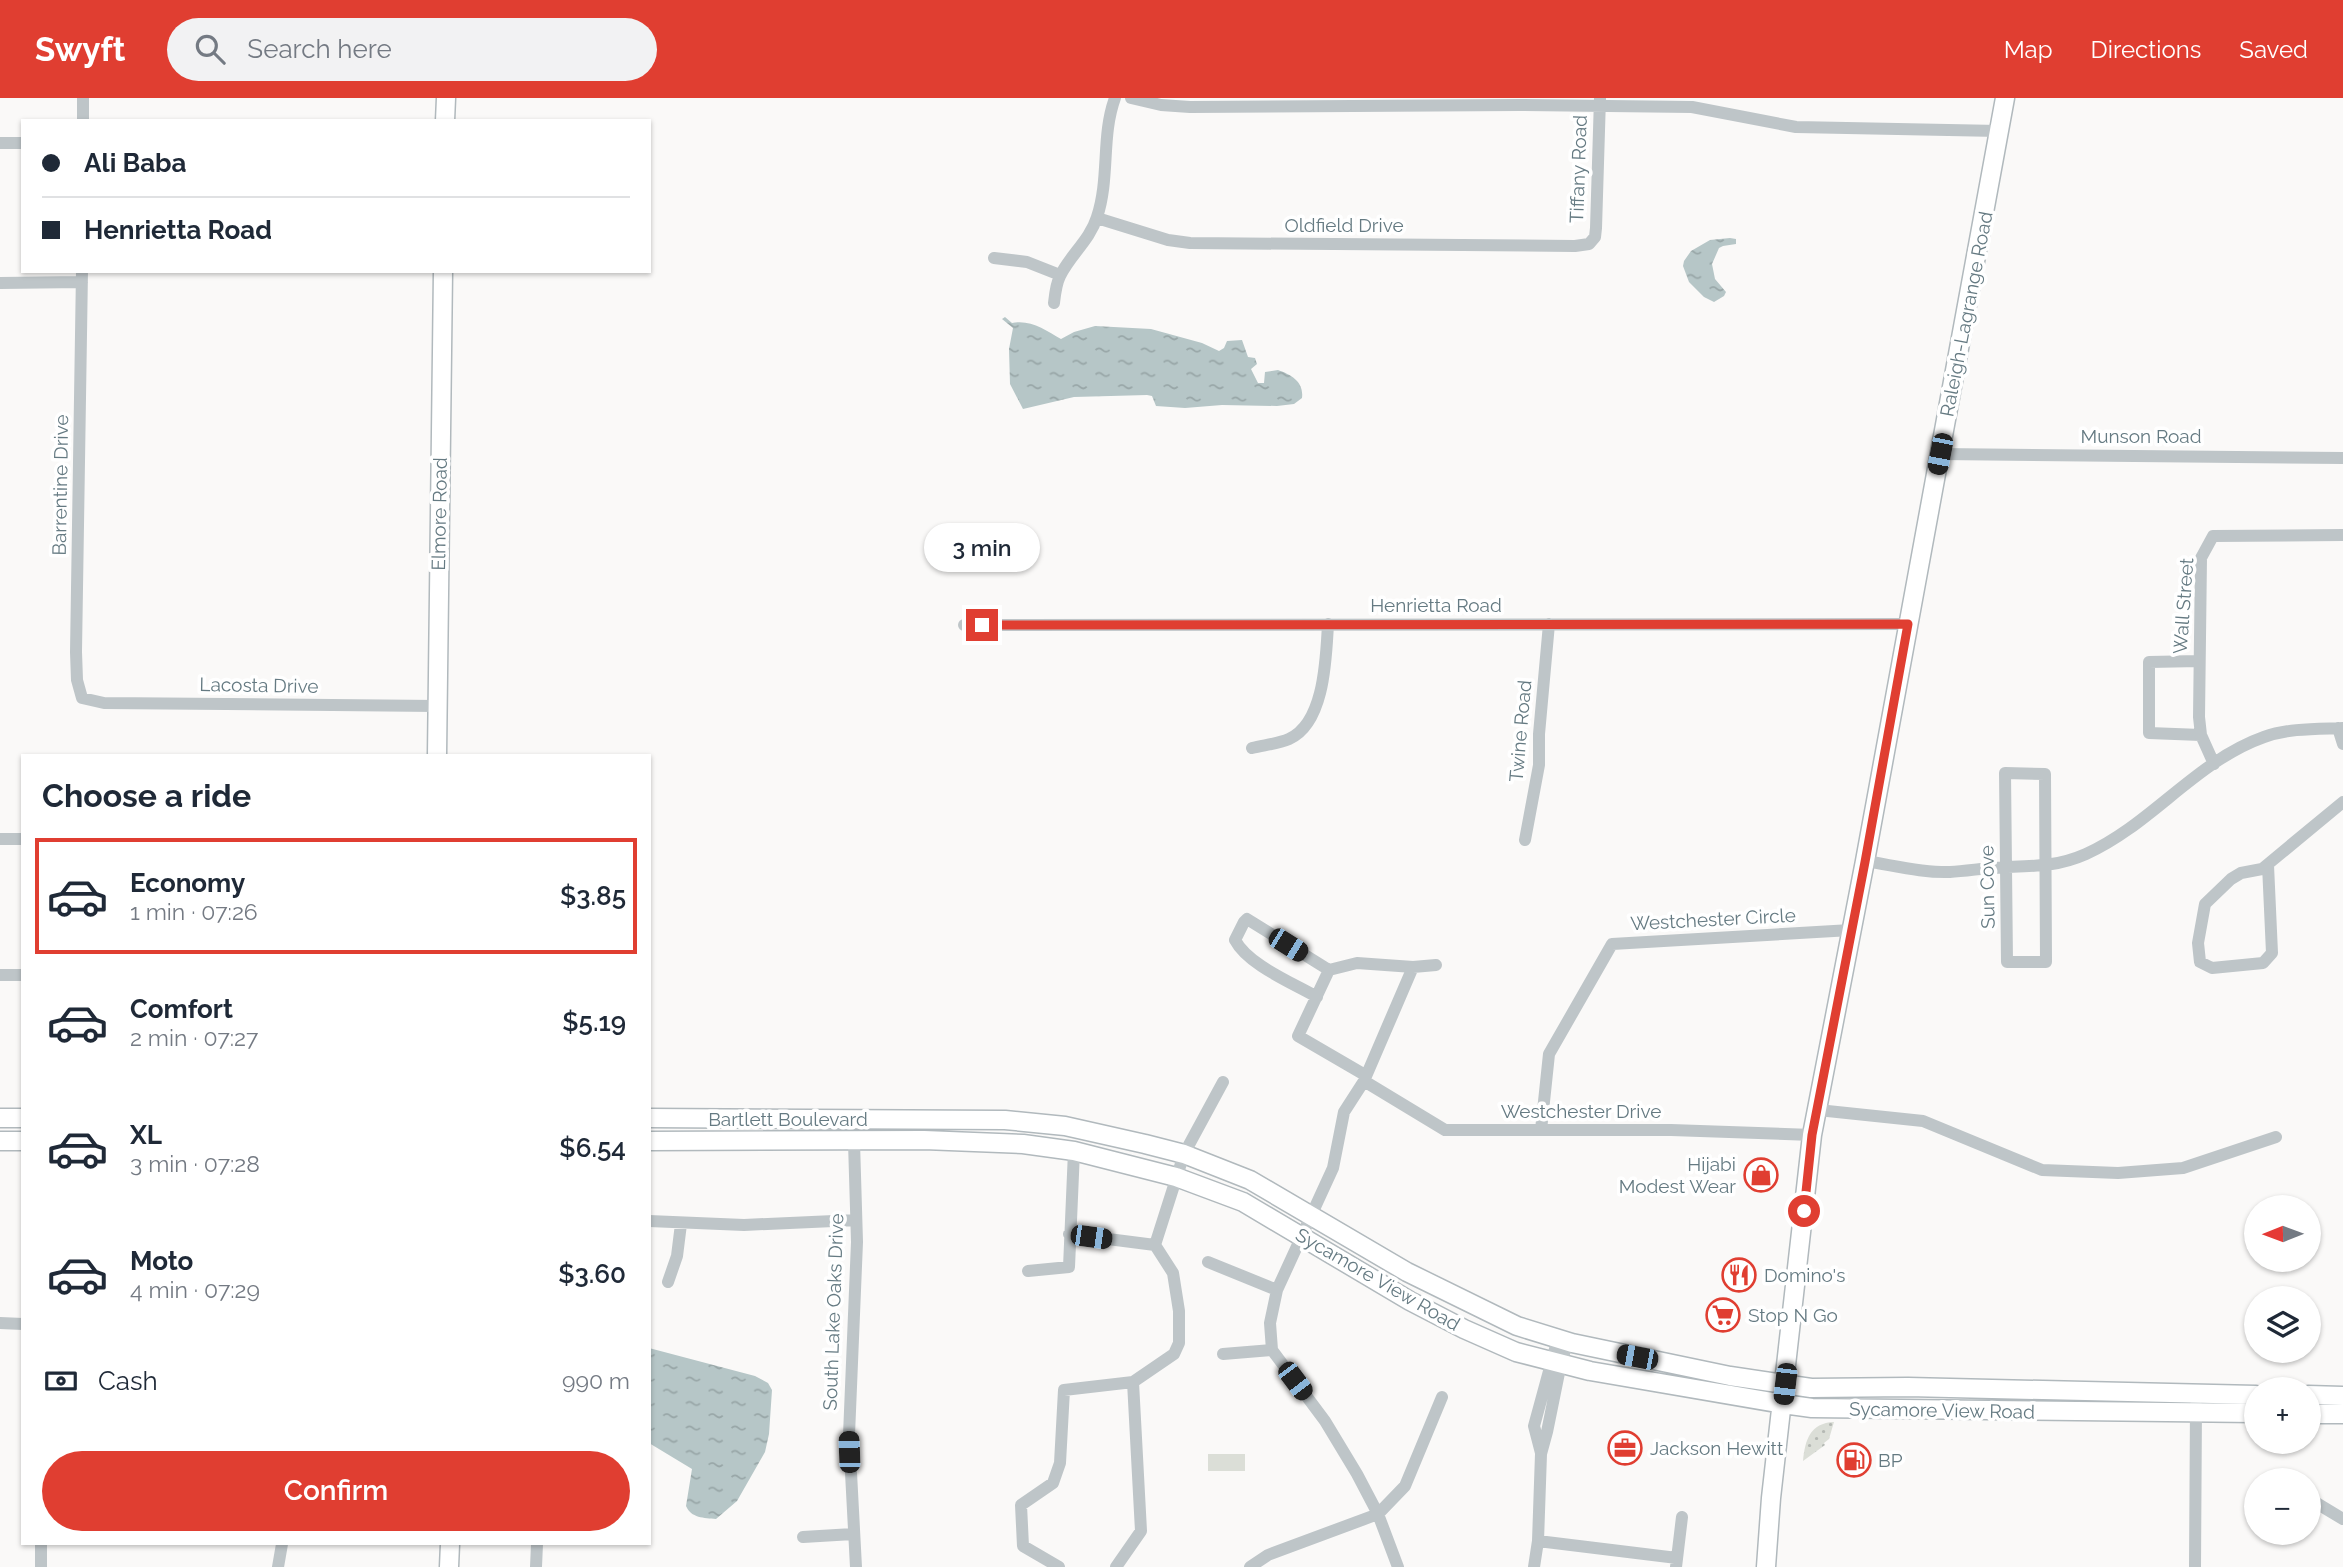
<!DOCTYPE html>
<meta charset="utf-8">
<style>
body{margin:0;font-family:Raleway,sans-serif;background:#f2f2f3;color:#1f2937;height:100vh;display:flex;flex-direction:column;font-size:26px;white-space:nowrap}
*{box-sizing:border-box;margin:0}
p{font-size:23px;color:#747a83}
.icon{flex:none;width:38px;height:38px;fill:none;stroke:currentColor;stroke-width:2;stroke-linecap:round;stroke-linejoin:round}
.map{position:relative;flex:1;overflow:hidden}
.sheet{position:absolute;left:21px;top:656px;width:630px;height:791px;display:flex;flex-direction:column;background:#fff;border-radius:0px;box-shadow:0 2px 5px #0004}
.sheet>*{flex:none}
.banner{position:absolute;left:21px;top:21px;width:630px;height:154px;border-radius:0px;box-shadow:0 2px 5px #0004;display:grid;align-content:center;height:154px;padding:0 21px;background:#fff}
.needle{width:46px;rotate:269deg}
.controls{position:absolute;left:2244px;top:1097px;display:grid;gap:14px}
.controls a{display:grid;place-items:center;width:77px;height:77px;border-radius:50%;background:#fff;box-shadow:0 2px 5px #0004;font-size:35px}
.end{position:absolute;width:32px;height:32px;margin:-16px;border:9px solid #e03e31;background:#fff;box-shadow:0 0 0 4px #fff}
.from{border-radius:50%}
.bubble{position:absolute;height:49px;border-radius:24px;background:#fff;box-shadow:0 2px 5px #0004;font-size:23px;font-weight:600;line-height:49px;text-align:center}
.car{position:absolute;width:21px;height:42px;margin:-21px -10px;border-radius:9px;box-shadow:0 0 5px 2px #0007;background:linear-gradient(#222 24%,#8ab4d8 0 40%,#222 0 76%,#8ab4d8 0 86%,#222 0)}
.banner b{display:flex;align-items:center;gap:24px;height:66px;font-size:26px}
.banner b+b{border-top:2px solid #e0e1e3}
.banner i{width:18px;height:18px;background:#1f2937}
ul{padding:0;list-style:none}
li{display:flex;align-items:center;gap:21px;height:116px;margin:0 14px 10px;padding:0 7px;border:4px solid transparent;border-radius:0px}
li div{flex:1}
li b{display:block;font-size:26px}
li em{font-style:normal;font-weight:600}
li.current{border-color:#e03e31}
li>.icon{width:63px;height:63px;stroke-width:1.5}
h2{padding:0 21px;font-size:32px;line-height:84px}
.pay{display:flex;align-items:center;gap:18px;height:77px;padding:0 21px;font-size:26px}
.pay p{margin-inline-start:auto}
.primary-button{display:flex;gap:14px;margin-top:auto;padding:14px 21px}
.primary-button a{flex:1;height:80px;border-radius:42px;background:#e03e31;color:#fff;font-size:28px;font-weight:600;line-height:80px;text-align:center}
header{display:flex;align-items:center;gap:42px;box-sizing:border-box;height:98px;padding:0 35px;background:#e03e31;color:#fff}
header strong{font-size:33px}
nav{display:flex;gap:38px;margin-inline-start:auto;font-size:24px}
.search{width:490px;height:63px;background:#f2f2f3;display:flex;align-items:center;gap:18px;box-sizing:border-box;padding:0 24px;border-radius:38px;color:#747a83;font-size:26px}
.map>svg:first-child{display:block}
.grass{fill:url(#grass-dots)}
.park{fill:#dbded7}
.water{fill:url(#water-ripples)}
.lines{fill:none;stroke-linecap:round;stroke-linejoin:round}
.secondary-casing{stroke:#b1b9bd;stroke-width:21}
.street{stroke:#bec5c8;stroke-width:12}
.secondary{stroke:#fff;stroke-width:18}
.route{stroke:#e03e31;stroke-width:9}
.labels{text-anchor:middle;stroke-width:7;stroke-linejoin:round;paint-order:stroke}
.street-label{font-size:19px;fill:#657a82;stroke:#fff}
.poi-label{font-size:19px;fill:#657a82;stroke:#fff;text-anchor:start}
</style>
<header>
<strong>Swyft</strong>
<div class="search"><svg class="icon" aria-label="search" viewBox="0 0 24 24"><circle cx="10" cy="10" r="6"/><path d="M15 15l6 6"/></svg>Search here</div>
<nav><a>Map</a><a>Directions</a><a>Saved</a></nav>
</header>
<div class="map">
<svg width="2343" height="1469" viewBox="0 0 2343 1469">
<defs>
<pattern id="grass-dots" width="8" height="8" patternUnits="userSpaceOnUse" patternTransform="scale(1.75)"><rect width="8" height="8" fill="#dbded7"/><path d="M2 2h.1M6 6h.1" fill="none" stroke="#b5b9b4" stroke-width="1.8" stroke-linecap="round"/></pattern>
<pattern id="water-ripples" width="26" height="14" patternUnits="userSpaceOnUse" patternTransform="scale(1.75)"><rect width="26" height="14" fill="#b6c6c7"/><path d="M2 4q2-2 4 0t4 0M15 11q2-2 4 0t4 0" fill="none" stroke="#98a6a7"/></pattern>
</defs>
<rect width="100%" height="100%" fill="#faf9f8"/>
<!-- grass -->
<path class="grass" d="M1834,1324L1829,1341L1824,1345L1825,1347L1803,1363C1805,1342 1810,1325 1834,1324Z"/>
<!-- park -->
<path class="park" d="M1208,1356H1245V1373H1208Z"/>
<!-- water -->
<path class="water" d="M1730,140L1736,141V146L1723,148L1719,150L1712,166L1715,181L1726,194L1724,198L1714,204L1704,199L1689,184L1683,168L1684,163L1691,153L1710,142Z
M1005,219L1012,225C1030,221 1046,232 1061,241L1074,234L1095,228L1151,231L1202,245L1219,253L1224,250L1227,243L1242,242L1248,259L1255,260L1257,266L1251,271L1258,285H1264L1265,274L1278,272C1292,277 1304,284 1302,300L1294,306L1277,308L1222,307L1185,310L1156,308L1152,298L1147,297L1074,299L1023,311L1010,286L1009,251L1013,230L1002,221Z
M649,1250L755,1278L768,1285L772,1292L769,1336L765,1354L737,1403L716,1421C704,1420 691,1420 686,1408L692,1371L649,1345Z"/>
<g class="lines">
<defs>
<path id="secondary" d="M445,23L446,0
M437,658L443,173
M0,1020H23
M649,1020L1005,1022L1065,1028L1145,1046L1184,1056L1250,1082L1407,1174L1517,1228L1572,1245L1730,1278L1811,1290L1908,1289L2256,1297
M0,1043H23
M649,1043L924,1042L1023,1046L1074,1053L1176,1079L1243,1104L1410,1203L1464,1231L1516,1254L1590,1273L1783,1306L1812,1310L2256,1315
M2308,1297L2343,1298
M2308,1316H2343
M449,1469L450,1446
M1766,1469L1771,1400L1812,1037L1865,763L2005,0"/>
</defs>
<!-- secondary casing -->
<use href="#secondary" class="secondary-casing"/>
<!-- street -->
<path class="street" d="M1131,0L1161,7L1190,9L1519,7L1692,9L1796,29L1999,33
M83,23V0
M0,45H23
M1097,120L1168,142L1190,145L1575,148L1589,146L1595,139L1596,130L1600,0
M994,160L1027,164L1060,177
M82,173L76,554L77,582L82,600L104,605L437,608
M0,185L82,184
M1054,205C1055,196 1056,186 1060,178C1070,157 1090,142 1097,119C1110,80 1101,38 1115,0
M1940,356L2343,360
M964,527L1908,526
M2199,563L2149,564V635L2201,637
M2338,630L2343,646
M1252,650C1264,647 1278,646 1289,641C1325,625 1326,559 1328,526
M2214,666L2201,637L2199,619L2201,460L2213,438L2343,437
M2005,675L2045,676L2046,864H2007Z
M0,741H23
M1525,742L1539,667V636L1549,526
M1865,763C1892,767 1922,775 1950,774C1969,773 1989,769 2008,769C2037,768 2059,768 2086,756C2151,727 2196,663 2264,639C2289,630 2317,631 2343,630
M2268,767L2272,855L2263,865L2212,870L2200,864L2198,845L2205,806L2231,781L2241,775L2262,771L2343,704
M1329,872L1298,938L1365,977
M0,877H23
M1317,899C1293,885 1248,867 1235,842L1244,824L1247,821L1329,872L1357,865L1413,869L1436,867
M1364,983L1445,1032H1671L1812,1037
M1818,1012L1923,1023L2042,1072L2118,1075L2183,1070L2276,1039
M1541,1032L1549,956L1612,846L1851,832
M854,1044L857,1144L849,1337L856,1469
M649,1123L744,1127L856,1122
M1069,1136L1155,1147
M1208,1164L1277,1192
M1028,1173L1069,1169L1074,1053
M668,1184L677,1158L681,1126
M0,1225L23,1226
M1223,1256L1272,1252
M1541,1355L1534,1328L1558,1240
M2308,1400L2343,1421
M803,1439L853,1436
M1538,1443L1677,1460
M41,1469V1446
M278,1469L282,1446
M536,1469L537,1446
M1059,1469L1023,1448L1021,1407L1053,1385L1060,1365L1064,1292L1133,1284L1174,1256L1179,1245V1213L1173,1175L1155,1147L1184,1056L1223,984
M1116,1469L1141,1433L1133,1284
M1250,1469L1268,1457L1378,1416L1405,1388L1442,1299
M1398,1469L1378,1416L1357,1376L1325,1323L1272,1252L1270,1225L1277,1192L1333,1070L1344,1014L1364,983L1413,869
M1534,1469L1538,1443L1541,1356L1547,1334L1561,1265L1568,1243
M1676,1469L1682,1419
M2195,1469L2196,1307"/>
<!-- secondary -->
<use href="#secondary" class="secondary"/>
</g>
<g class="lines">
<!-- route -->
<path class="route" d="M982,527L1908,526L1865,764L1812,1037L1804,1113"/>
</g>
<!-- icons -->
<defs>
<symbol id="shop-ring" viewBox="-11 -11 22 22"><circle r="9.5" fill="#fff" stroke="#e03e31" stroke-width="1.5"/><path d="M-5-2.5h2.3a2.7 3.5 0 0 1 5.4 0H5L5.5 6h-11ZM-1.5-2.5h3a1.5 2.3 0 0 0-3 0Z" fill="#e03e31"/></symbol>
<symbol id="restaurant-ring" viewBox="-11 -11 22 22"><circle r="9.5" fill="#fff" stroke="#e03e31" stroke-width="1.5"/><path d="M-5-6h1v4h1v-4h1v4h1v-4h1v5L-1.5 .5V6h-2V.5L-5-1ZM5-6V6H3V1.5H1.5Q1.5-4 5-6Z" fill="#e03e31"/></symbol>
<symbol id="supermarket-ring" viewBox="-11 -11 22 22"><circle r="9.5" fill="#fff" stroke="#e03e31" stroke-width="1.5"/><path d="M-6-5.5h2.5l.6 2H6L4.5 2H-2.5L-4.4-4H-6ZM-1.5 3.2a1.3 1.3 0 1 0 .1 0ZM3 3.2a1.3 1.3 0 1 0 .1 0Z" fill="#e03e31"/></symbol>
<symbol id="office-ring" viewBox="-11 -11 22 22"><circle r="9.5" fill="#fff" stroke="#e03e31" stroke-width="1.5"/><path d="M-6-3h4V-5.5h4V-3h4V5H-6ZM-1-4.5V-3h2v-1.5ZM-6 0V1H6V0Z" fill="#e03e31"/></symbol>
<symbol id="fuel-ring" viewBox="-11 -11 22 22"><circle r="9.5" fill="#fff" stroke="#e03e31" stroke-width="1.5"/><path d="M-5.5-6h7V0h2V4h1.3V-2.5L3-4.5l.8-.8L6-3V5H2.5V1h-1V6h-7ZM-4.2-4.7v3.2H.2V-4.7Z" fill="#e03e31"/></symbol>
</defs>
<g fill-rule="evenodd">
<use href="#shop-ring" x="1742" y="1058" width="38" height="38"/>
<use href="#restaurant-ring" x="1720" y="1158" width="38" height="38"/>
<use href="#supermarket-ring" x="1704" y="1198" width="38" height="38"/>
<use href="#office-ring" x="1606" y="1331" width="38" height="38"/>
<use href="#fuel-ring" x="1835" y="1343" width="38" height="38"/>
</g>
<g class="labels">
<!-- street labels -->
<g class="street-label">
<text transform="translate(1578 71) rotate(-88)" y="7">Tiffany Road</text>
<text x="1344" y="134">Oldfield Drive</text>
<text transform="translate(1966 216) rotate(-79)" y="7">Raleigh-Lagrange Road</text>
<text x="2141" y="345">Munson Road</text>
<text transform="translate(60 387) rotate(-89)" y="7">Barrentine Drive</text>
<text transform="translate(439 416) rotate(-89)" y="7">Elmore Road</text>
<text x="1436" y="514">Henrietta Road</text>
<text transform="translate(2183 508) rotate(-86)" y="7">Wall Street</text>
<text transform="translate(259 587) rotate(1)" y="7">Lacosta Drive</text>
<text transform="translate(1520 633) rotate(-85)" y="7">Twine Road</text>
<text transform="translate(1987 789) rotate(-91)" y="7">Sun Cove</text>
<text transform="translate(1713 821) rotate(-3)" y="7">Westchester Circle</text>
<text x="1581" y="1020">Westchester Drive</text>
<text x="788" y="1028">Bartlett Boulevard</text>
<text transform="translate(1378 1181) rotate(30)" y="7">Sycamore View Road</text>
<text transform="translate(833 1214) rotate(-88)" y="7">South Lake Oaks Drive</text>
<text transform="translate(1942 1312) rotate(1)" y="7">Sycamore View Road</text>
</g>
<!-- poi labels -->
<g class="poi-label">
<text x="1736" y="1073" text-anchor="end">Hijabi<tspan x="1736" dy="22">Modest Wear</tspan></text>
<text x="1764" y="1184">Domino's</text>
<text x="1748" y="1224">Stop N Go</text>
<text x="1650" y="1357">Jackson Hewitt</text>
<text x="1878" y="1369">BP</text>
</g>
</g>
</svg>
<div class="controls">
<a><svg class="needle" viewBox="-14 -14 28 28"><path d="M0-13l5 13h-10z" fill="#e53935"/><path d="M0 13l5-13h-10z" fill="#747a83"/></svg></a>
<a><svg class="icon" aria-label="layers" viewBox="0 0 24 24"><path d="M12 4l9 5-9 5-9-5zM3 14l9 5 9-5"/></svg></a>
<a>+</a>
<a>−</a>
</div>
<i class="end from" style="left:1804px;top:1113px"></i>
<i class="end" style="left:982px;top:527px"></i>
<div class="bubble" style="left:924px;top:425px;width:116px">3 min</div>
<i class="car" style="left:1940px;top:356px;rotate:191deg"></i>
<i class="car" style="left:1288px;top:847px;rotate:122deg"></i>
<i class="car" style="left:1091px;top:1139px;rotate:98deg"></i>
<i class="car" style="left:1637px;top:1259px;rotate:281deg"></i>
<i class="car" style="left:1295px;top:1283px;rotate:143deg"></i>
<i class="car" style="left:1785px;top:1286px;rotate:187deg"></i>
<i class="car" style="left:849px;top:1354px;rotate:358deg"></i>
<div class="banner">
<b><i class="from"></i>Ali Baba</b>
<b><i></i>Henrietta Road</b>
</div>
<section class="sheet">
<h2>Choose a ride</h2>
<ul>
<li class="current"><svg class="icon" aria-label="car" viewBox="0 0 24 24"><path d="M5 17H2v-5l4-1 3-4h7l3 4 3 1v5h-3M9 17h6M6 11h13"/><circle cx="7" cy="17" r="2"/><circle cx="17" cy="17" r="2"/></svg><div><b>Economy</b><p>1 min · 07:26</p></div><em>$3.85</em></li>
<li><svg class="icon" aria-label="car" viewBox="0 0 24 24"><path d="M5 17H2v-5l4-1 3-4h7l3 4 3 1v5h-3M9 17h6M6 11h13"/><circle cx="7" cy="17" r="2"/><circle cx="17" cy="17" r="2"/></svg><div><b>Comfort</b><p>2 min · 07:27</p></div><em>$5.19</em></li>
<li><svg class="icon" aria-label="car" viewBox="0 0 24 24"><path d="M5 17H2v-5l4-1 3-4h7l3 4 3 1v5h-3M9 17h6M6 11h13"/><circle cx="7" cy="17" r="2"/><circle cx="17" cy="17" r="2"/></svg><div><b>XL</b><p>3 min · 07:28</p></div><em>$6.54</em></li>
<li><svg class="icon" aria-label="car" viewBox="0 0 24 24"><path d="M5 17H2v-5l4-1 3-4h7l3 4 3 1v5h-3M9 17h6M6 11h13"/><circle cx="7" cy="17" r="2"/><circle cx="17" cy="17" r="2"/></svg><div><b>Moto</b><p>4 min · 07:29</p></div><em>$3.60</em></li>
</ul>
<div class="pay"><svg class="icon" aria-label="cash" viewBox="0 0 24 24"><path d="M3 7h18v10H3z"/><circle cx="12" cy="12" r="2"/></svg>Cash<p>990 m</p></div>
<div class="primary-button"><a>Confirm</a></div>
</section>
</div>
